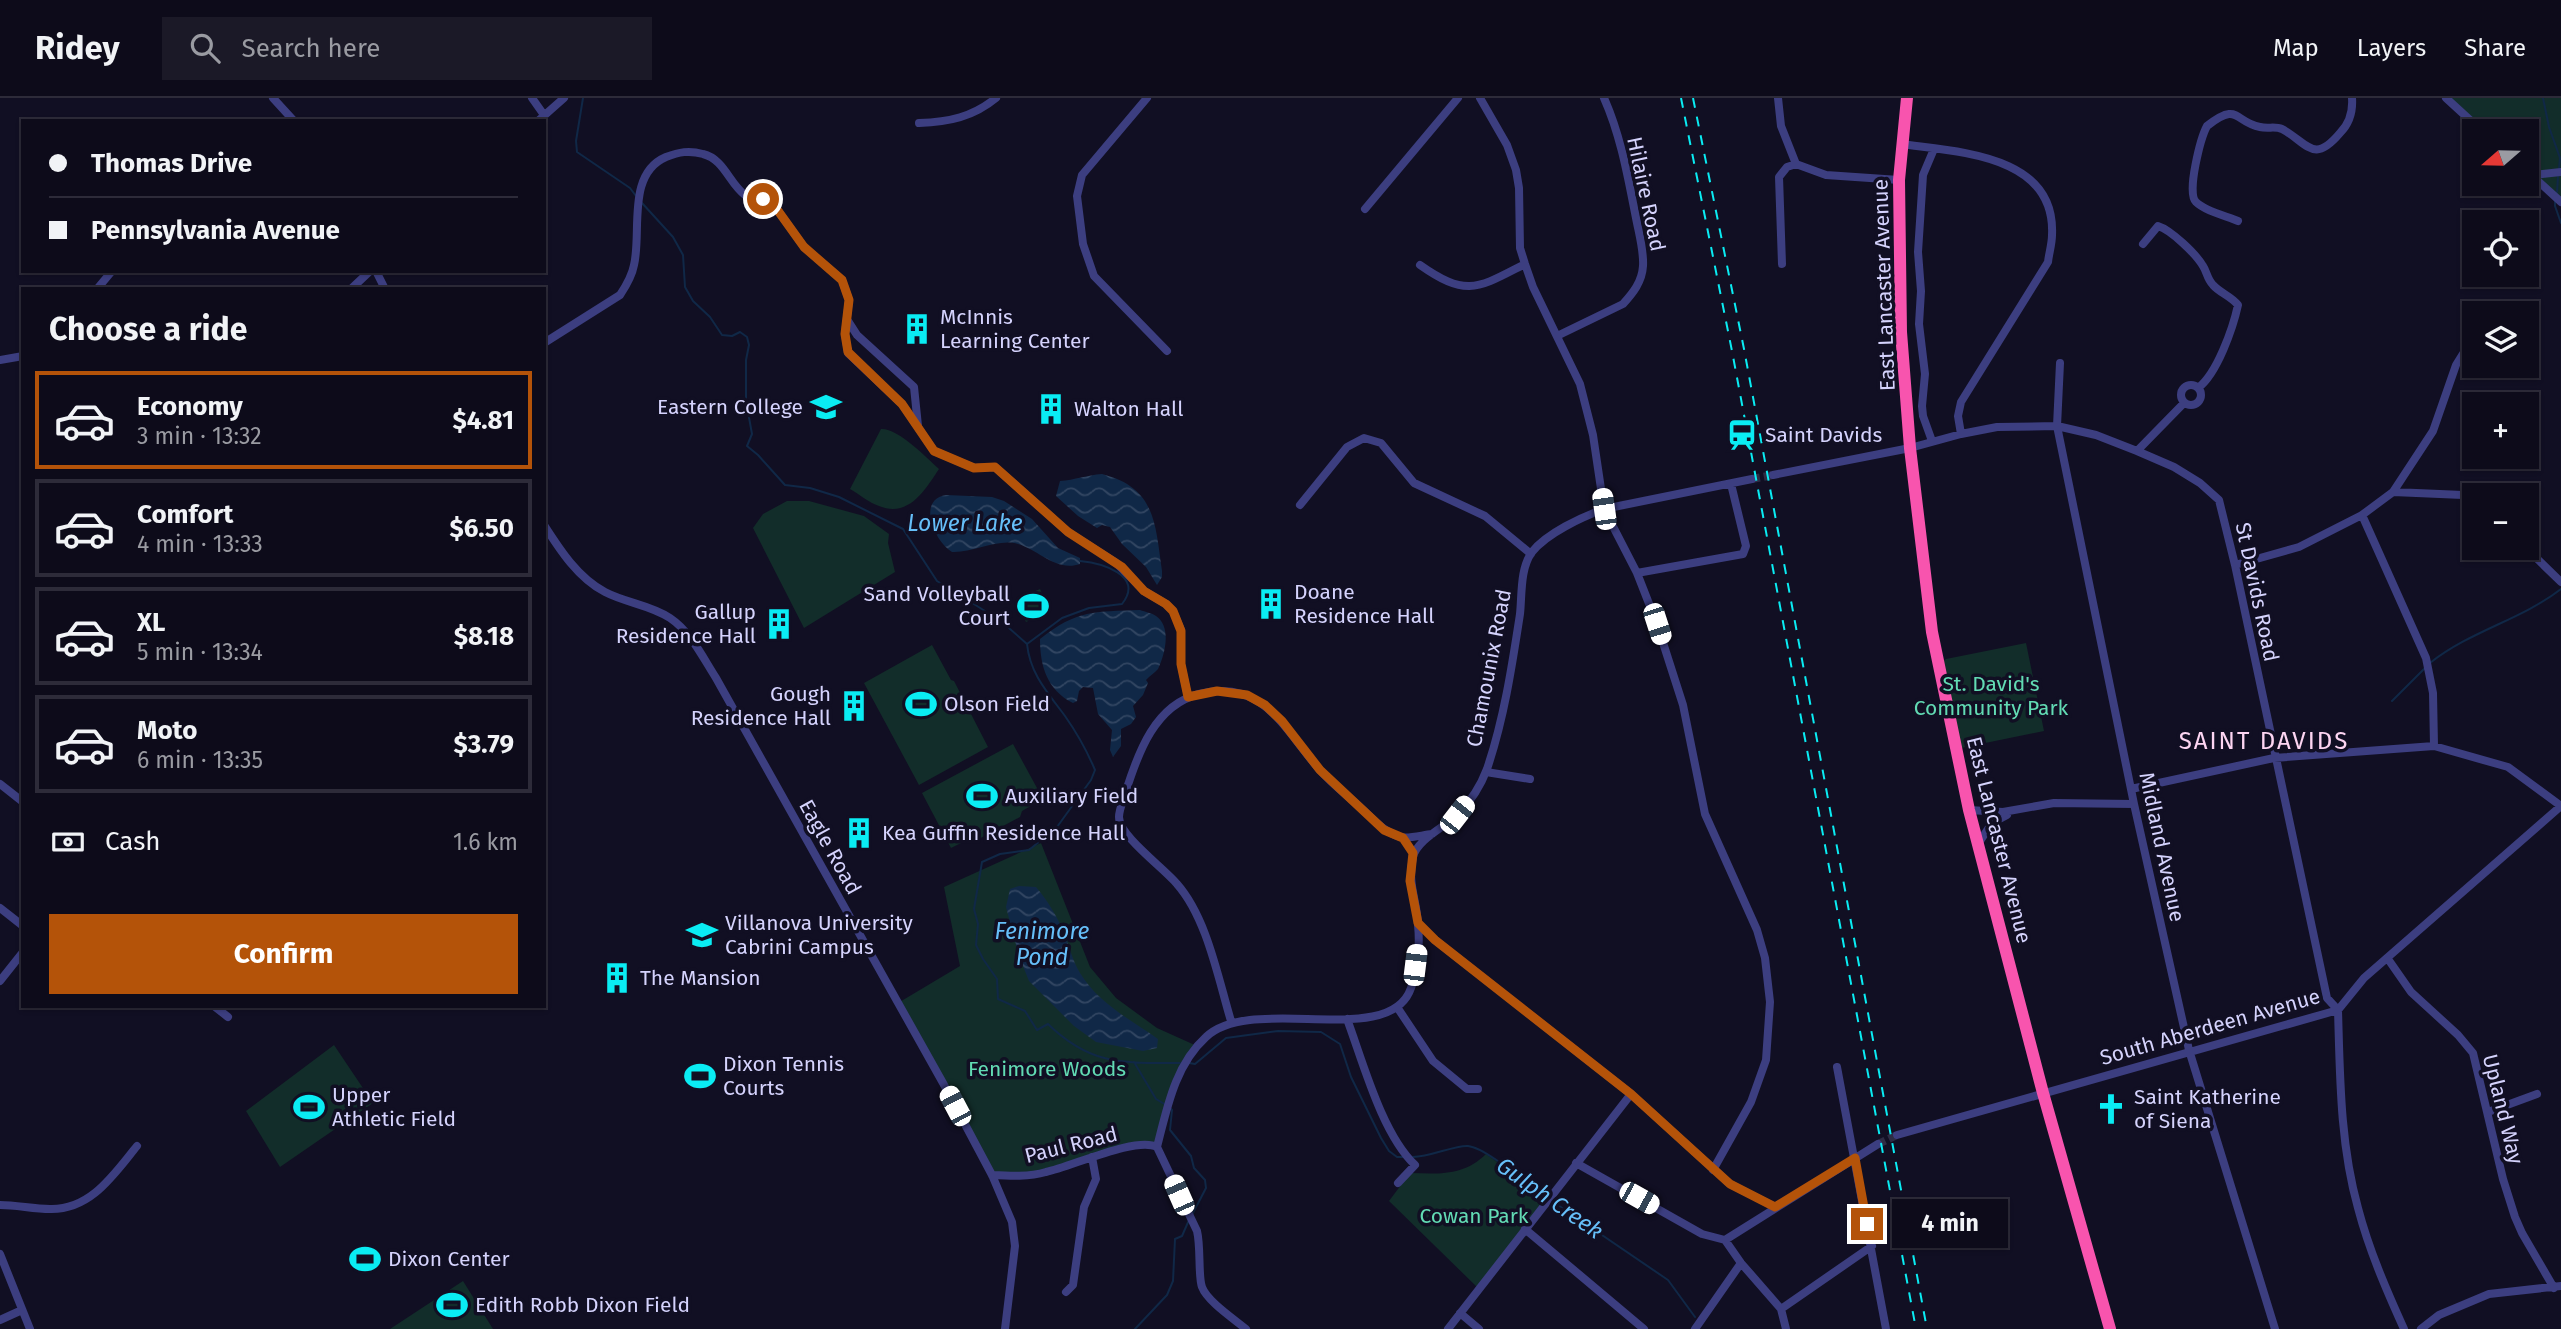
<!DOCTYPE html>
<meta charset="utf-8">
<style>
body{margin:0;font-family:"Fira Sans",sans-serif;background:#1b1927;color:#f1f3f6;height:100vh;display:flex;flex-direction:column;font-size:26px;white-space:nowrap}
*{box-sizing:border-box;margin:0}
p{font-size:23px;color:#9a9ba2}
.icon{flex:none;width:38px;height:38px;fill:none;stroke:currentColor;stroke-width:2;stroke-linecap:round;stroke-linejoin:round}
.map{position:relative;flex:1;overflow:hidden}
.sheet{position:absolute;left:21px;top:189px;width:525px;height:721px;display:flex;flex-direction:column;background:#0d0b1a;border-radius:0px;box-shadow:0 2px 5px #0004,0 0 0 2px #2d2b39}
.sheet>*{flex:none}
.guide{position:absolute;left:21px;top:21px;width:525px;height:154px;border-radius:0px;box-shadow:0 2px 5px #0004,0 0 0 2px #2d2b39;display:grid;align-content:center;height:154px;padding:0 28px;background:#0d0b1a}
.needle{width:46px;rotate:250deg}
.buttons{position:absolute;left:2462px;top:21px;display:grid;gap:14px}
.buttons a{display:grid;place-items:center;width:77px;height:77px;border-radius:0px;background:#0d0b1a;box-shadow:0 2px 5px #0004,0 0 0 2px #2d2b39;font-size:35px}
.end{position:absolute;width:32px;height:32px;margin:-16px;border:9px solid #b45309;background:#fff;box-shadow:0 0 0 4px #fff}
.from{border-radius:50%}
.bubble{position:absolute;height:49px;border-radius:0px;background:#0d0b1a;box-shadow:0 2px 5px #0004,0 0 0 2px #2d2b39;font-size:23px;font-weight:700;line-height:49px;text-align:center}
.car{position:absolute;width:21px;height:42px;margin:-21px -10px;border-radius:9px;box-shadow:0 0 5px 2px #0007;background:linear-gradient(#fff 24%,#345 0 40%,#fff 0 76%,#345 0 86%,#fff 0)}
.guide b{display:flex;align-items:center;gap:24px;height:66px;font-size:26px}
.guide b+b{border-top:2px solid #2d2b39}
.guide i{width:18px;height:18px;background:#f1f3f6}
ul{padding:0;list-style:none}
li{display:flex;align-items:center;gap:21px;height:98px;margin:0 14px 10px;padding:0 14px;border:4px solid #2d2b39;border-radius:0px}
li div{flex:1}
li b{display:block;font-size:26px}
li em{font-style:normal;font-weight:700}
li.active{border-color:#b45309}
li>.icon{width:63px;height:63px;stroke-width:1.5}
h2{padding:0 28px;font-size:32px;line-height:84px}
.pay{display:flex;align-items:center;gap:18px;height:77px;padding:0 28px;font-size:26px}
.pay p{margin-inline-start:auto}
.button{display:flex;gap:14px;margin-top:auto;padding:14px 28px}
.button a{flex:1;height:80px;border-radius:0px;background:#b45309;color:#fff;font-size:28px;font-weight:700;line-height:80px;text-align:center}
header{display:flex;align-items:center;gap:42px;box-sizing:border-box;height:98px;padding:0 35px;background:#0d0b1a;border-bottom:2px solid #2d2b39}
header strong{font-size:33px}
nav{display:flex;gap:38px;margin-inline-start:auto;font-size:24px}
.search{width:490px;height:63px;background:#1b1927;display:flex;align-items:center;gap:18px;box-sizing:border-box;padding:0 24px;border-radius:0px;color:#9a9ba2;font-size:26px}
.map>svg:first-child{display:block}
.green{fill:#122d2a}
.water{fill:url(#water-waves)}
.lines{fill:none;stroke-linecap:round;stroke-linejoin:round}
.stream{stroke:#102847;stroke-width:2}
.minor-tunnel{stroke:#2e2c44;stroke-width:8;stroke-dasharray:8 4;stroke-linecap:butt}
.minor{stroke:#3c3e80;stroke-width:8}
.highway{stroke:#f854ae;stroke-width:12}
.rail{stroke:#0aecf3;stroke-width:2;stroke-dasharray:10 9;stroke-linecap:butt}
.route{stroke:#b45309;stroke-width:9}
.labels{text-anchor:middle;stroke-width:7;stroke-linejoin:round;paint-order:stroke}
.street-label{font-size:21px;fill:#d5d3fd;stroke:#110f23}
.poi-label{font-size:21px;fill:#d5d3fd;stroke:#110f23;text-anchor:start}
.park-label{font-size:21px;fill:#62dbb4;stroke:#110f23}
.water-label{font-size:23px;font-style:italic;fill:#66bff9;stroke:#110f23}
.quarter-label{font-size:24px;letter-spacing:2px;fill:#fdd5f2;stroke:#110f23}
</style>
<header>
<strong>Ridey</strong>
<div class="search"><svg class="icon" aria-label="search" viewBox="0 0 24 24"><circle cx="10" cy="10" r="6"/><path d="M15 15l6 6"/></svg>Search here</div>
<nav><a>Map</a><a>Layers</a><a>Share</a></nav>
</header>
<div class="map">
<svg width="2561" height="1231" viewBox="0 0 2561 1231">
<defs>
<pattern id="water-waves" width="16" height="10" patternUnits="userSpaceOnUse" patternTransform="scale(1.75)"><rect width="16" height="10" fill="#102847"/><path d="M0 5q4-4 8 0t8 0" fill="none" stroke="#324662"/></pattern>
</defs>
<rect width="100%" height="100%" fill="#110f23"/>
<!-- green -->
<path class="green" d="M2446,0H2561V104L2527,73V33H2482Z
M881,331C898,330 927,360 939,371C925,392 909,420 879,408C869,405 859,396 850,391Z
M787,403H809L864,418L889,436L888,445L895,474L804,530L753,430L763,416Z
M1040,491L1050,513L1026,524L1016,502Z
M2026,545L2044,633L1956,651L1938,567L1946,561Z
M932,547L951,582L954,583L988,649L919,687L864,585Z
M1013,646L1043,701L1022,713L1020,719L977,742L971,740L951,750L922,695Z
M1041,745L1090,869L1116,900L1157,930L1197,948L1185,965L1157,1049L1121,1051L1043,1075L992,1077L898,905L960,868L944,789Z
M334,947L373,1005L280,1069L246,1013Z
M1486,1056L1549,1101L1478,1190L1389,1103L1410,1075C1439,1076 1464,1078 1486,1056Z
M463,1183L493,1231H390Z"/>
<!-- water -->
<path class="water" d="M1102,376C1156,390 1155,425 1162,473V479L1157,487L1146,469L1122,446L1110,429L1102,427L1097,430L1078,418L1056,398L1060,383C1075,382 1087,377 1102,376Z
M946,397L992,399L1004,403L1032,421L1058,450L1080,460V466C1056,474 1039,452 1018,446C998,440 973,455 952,454C935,444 916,402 946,397Z
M1140,512C1145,514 1152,515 1156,518C1172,529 1165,556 1158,571C1155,575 1149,578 1146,582L1148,585L1143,597L1133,608L1136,619L1131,626L1121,631V648L1113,659L1110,652L1112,632L1098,616L1093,590L1083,589L1079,593L1077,603L1073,605C1047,592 1040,568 1040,541C1078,511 1094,514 1140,512Z
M1019,788L1036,789C1048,803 1057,818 1064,835C1070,849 1072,862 1080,875C1099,906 1130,921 1158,941L1157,950L1143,953L1096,944L1074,928L1029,883L1019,858L1006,809L1010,791Z"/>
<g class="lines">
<!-- stream -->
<path class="stream" d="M583,0L576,43L577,54L630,90L636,98
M2543,0L2549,29L2560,60L2559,70
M2557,94L2558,79
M2555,103V108L2561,125
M642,105L673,139L683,157L685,189L693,203L710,219L722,237L732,238L740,234L747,239L749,247L746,262V303L752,336L747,348L758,357L785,387L810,390L839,399L903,431L937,483L1001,523L1027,546C1030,576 1048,595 1065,618C1077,635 1087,653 1095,672L1091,682L1057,729L1029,752L1000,756L982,764L974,811L978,826L976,847L983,861L997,881L998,901L1025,913L1037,932L1048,926C1091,968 1124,965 1180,965
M1027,546L1062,520L1089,510L1122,506C1145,477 1101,465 1080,463
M2430,565C2470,533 2521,522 2561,491
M2392,603L2426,569
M1134,964L1156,1001L1166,1007
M1189,965L1195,966L1226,940L1278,933L1321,934L1340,946L1351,979L1381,1040L1389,1053L1397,1059H1404
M1170,1010L1172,1012L1170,1032L1191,1058L1194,1070L1205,1082L1206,1090L1192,1117
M1413,1059C1430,1059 1455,1047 1468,1048C1487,1050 1529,1088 1547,1100
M1552,1103L1668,1182L1695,1219
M1135,1231L1167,1197L1173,1183L1175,1141L1182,1138L1189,1122"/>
<!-- minor-tunnel -->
<path class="minor-tunnel" d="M1752,381L1773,377
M1878,1046L1897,1037"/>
<!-- minor -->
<path class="minor" d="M273,0L294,23
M532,0L544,17
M1147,0L1082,77L1077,98L1083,146L1094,178L1167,253
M1480,0L1507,47L1516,72L1519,90L1520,150L1525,166L1533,189L1580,286L1593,337L1604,411L1637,475L1657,526L1683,607L1705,716L1757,832L1765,860L1770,904L1766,962L1751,1004L1713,1072
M1778,0L1781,28L1796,66L1826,77L1899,82
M2446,0L2482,33
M538,23L564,0
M919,25C949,24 973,19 996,0
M1901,46C1957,54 2056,56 2052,137C2052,146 2049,155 2048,164L1961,304L1958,318L1961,336
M2527,73L2561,104
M2532,77L2561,74
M1365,111L1458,0
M2238,123C2226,118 2205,113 2196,104C2186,95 2201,39 2207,28C2239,3 2234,24 2260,29C2268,31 2275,28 2282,31C2308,45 2313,67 2340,35C2350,25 2353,14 2352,0
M2143,146L2158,128C2171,132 2196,156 2203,168C2207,174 2207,181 2213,187C2220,195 2231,198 2238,207C2233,230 2217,276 2198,290
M1782,166L1779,79L1787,69L1796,66
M1420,167C1467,200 1478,190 1525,166
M376,173L385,191
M97,191L112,173
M351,191L370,173
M2502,215L2512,208
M848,223L857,237L914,289L918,328
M1557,238L1623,206C1633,195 1642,184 1643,168C1644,153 1639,136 1636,120C1628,80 1621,38 1604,0
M544,245L620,197C626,188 632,178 634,167C642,134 626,76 666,59C679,54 689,52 703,56C724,61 729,85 745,97C751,102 763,101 771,103L804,149L842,182L849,202L845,236L848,255L902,306L934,353L974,370L995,369L1068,434L1115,464L1144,493L1166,506L1173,513L1181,532V566L1188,599
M0,262L23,258
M2060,265L2057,328L2134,706L2189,952L2275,1231
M2181 297a10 10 0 1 1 20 0a10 10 0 1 1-20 0Z
M1932,343L1923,318L1922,308L1925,276L1919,226L1921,193L1918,154L1923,77L1934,51
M2137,353L2184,305
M1773,377L1910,350L1961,336L1997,329L2057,328L2096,337L2137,353L2174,369L2200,385L2219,402L2235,467L2327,900L2338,912C2340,978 2340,1046 2358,1110C2369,1152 2386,1191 2404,1231
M2393,394L2433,333L2456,267L2474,238
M1300,407L1347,349L1364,340L1381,345L1414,385L1485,418L1531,456
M2362,417L2426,560L2433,595L2434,648
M544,427C560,452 578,480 605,494C626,505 651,507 670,520C691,534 703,560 716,580L943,985L992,1077L1012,1124L1015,1148L1005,1231
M2526,450L2561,484
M2235,467L2299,449L2362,417L2393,394L2463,397L2474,405
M1637,475L1743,456L1746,448L1731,386
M1486,674L1530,681
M0,686L23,704
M2131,691L2274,660L2434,648L2508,669L2561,708
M1969,712L2003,714L2054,705L2134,706
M1978,746L1992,725L2007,717
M0,810L23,828
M1418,825L1435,842L1631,996L1730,1086L1775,1109
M2388,861L2411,894L2458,937L2473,955L2503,1081L2515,1119L2522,1135L2554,1190
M0,883L23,854
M214,908L228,919
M1397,909L1433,963L1467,991H1478
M1347,921C1363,964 1382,1036 1415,1067L1398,1085
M1231,923C1218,880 1207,820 1177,786C1164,770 1119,738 1119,719C1119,711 1124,701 1126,693C1138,655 1155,607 1199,596C1263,580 1284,631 1319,671C1332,686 1348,698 1362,711C1374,722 1384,734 1400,739C1409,741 1422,737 1432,736
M1837,969L1886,1231
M2488,1014L2537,996
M1897,1037L2338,912L2364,880L2561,708
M1157,1049C1167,1010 1175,967 1206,939C1252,895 1390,952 1411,890C1418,872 1420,846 1418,827C1417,801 1407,787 1413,759C1417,741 1447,728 1458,716C1470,704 1481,687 1487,671C1504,621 1512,568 1520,516C1522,497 1520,470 1532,454C1547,435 1582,419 1604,411L1752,381
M1157,1049L1197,1133C1201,1149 1198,1179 1202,1189C1207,1203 1234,1221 1246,1231
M1576,1065L1702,1136L1725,1142L1878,1046
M992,1077C1010,1078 1029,1079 1046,1074C1071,1069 1136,1038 1157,1049
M0,1107C17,1107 33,1111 50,1111C91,1112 114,1076 137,1048
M1525,1131L1644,1231
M1725,1142L1741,1165L1781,1211L1786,1231
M0,1156L30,1231
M1066,1194L1073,1187L1084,1109L1096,1081L1092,1059
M1781,1211L1872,1148
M1460,1215L1479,1231
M0,1222L22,1212
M1448,1231L1631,996
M1695,1231L1741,1165
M2421,1231L2439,1217L2489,1196L2561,1188"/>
<!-- highway -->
<path class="highway" d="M1907,0L1899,82L1901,234L1910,350L1932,534L1969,712L2043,995L2110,1231"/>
<!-- rail -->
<path class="rail" d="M1681,0L1732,253L1916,1231
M1693,0L1744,251L1927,1231"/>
</g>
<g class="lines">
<!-- route -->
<path class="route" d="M763,101L771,103L804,149L842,182L849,202L845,236L848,254L902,306L934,353L974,370L995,369L1068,434L1122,469L1144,493L1166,506L1173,513L1181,533V566L1188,599L1217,593L1247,597L1265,607L1282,623L1320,672L1384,732L1403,740L1413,755L1410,783L1418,825L1435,842L1631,996L1730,1086L1775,1109L1855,1060L1867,1126"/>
</g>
<!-- icons -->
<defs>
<symbol id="building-bare" viewBox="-9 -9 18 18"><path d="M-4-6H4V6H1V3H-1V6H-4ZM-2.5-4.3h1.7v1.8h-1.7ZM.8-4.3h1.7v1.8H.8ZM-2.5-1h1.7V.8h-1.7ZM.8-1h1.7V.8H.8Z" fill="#0aecf3" stroke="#110f23" stroke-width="2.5" paint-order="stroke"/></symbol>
<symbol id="school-bare" viewBox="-9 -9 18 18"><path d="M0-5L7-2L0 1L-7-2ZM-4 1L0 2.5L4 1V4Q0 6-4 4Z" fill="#0aecf3" stroke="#110f23" stroke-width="2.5" paint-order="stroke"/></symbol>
<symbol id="station-bare" viewBox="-9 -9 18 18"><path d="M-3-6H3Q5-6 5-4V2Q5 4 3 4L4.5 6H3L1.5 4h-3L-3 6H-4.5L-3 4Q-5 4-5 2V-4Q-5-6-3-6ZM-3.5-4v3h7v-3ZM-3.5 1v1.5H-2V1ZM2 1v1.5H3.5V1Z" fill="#0aecf3" stroke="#110f23" stroke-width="2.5" paint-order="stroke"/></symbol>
<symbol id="stadium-bare" viewBox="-9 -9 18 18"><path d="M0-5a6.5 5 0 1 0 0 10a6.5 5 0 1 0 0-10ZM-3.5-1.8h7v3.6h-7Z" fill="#0aecf3" stroke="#110f23" stroke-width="2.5" paint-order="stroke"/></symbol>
<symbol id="university-bare" viewBox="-9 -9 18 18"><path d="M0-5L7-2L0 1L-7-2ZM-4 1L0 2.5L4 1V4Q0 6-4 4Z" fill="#0aecf3" stroke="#110f23" stroke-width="2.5" paint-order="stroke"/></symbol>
<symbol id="church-bare" viewBox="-9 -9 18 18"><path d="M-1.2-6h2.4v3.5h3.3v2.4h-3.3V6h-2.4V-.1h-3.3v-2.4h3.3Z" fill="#0aecf3" stroke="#110f23" stroke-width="2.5" paint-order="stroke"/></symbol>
</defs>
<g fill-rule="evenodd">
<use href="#building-bare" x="895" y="209" width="44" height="44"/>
<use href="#school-bare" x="804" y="287" width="44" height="44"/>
<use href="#building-bare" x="1029" y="289" width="44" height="44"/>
<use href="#station-bare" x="1720" y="315" width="44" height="44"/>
<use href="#building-bare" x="1249" y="484" width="44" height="44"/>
<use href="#stadium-bare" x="1011" y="486" width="44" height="44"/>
<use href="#building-bare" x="757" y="504" width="44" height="44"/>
<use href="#stadium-bare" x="899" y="584" width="44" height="44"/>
<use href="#building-bare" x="832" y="586" width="44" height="44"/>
<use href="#stadium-bare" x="960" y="676" width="44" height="44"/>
<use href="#building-bare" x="837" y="713" width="44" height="44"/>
<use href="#university-bare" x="680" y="815" width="44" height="44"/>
<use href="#building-bare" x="595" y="858" width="44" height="44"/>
<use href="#stadium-bare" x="678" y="956" width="44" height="44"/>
<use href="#stadium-bare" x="287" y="987" width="44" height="44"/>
<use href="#church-bare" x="2089" y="989" width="44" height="44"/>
<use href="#stadium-bare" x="343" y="1139" width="44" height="44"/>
<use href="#stadium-bare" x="430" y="1185" width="44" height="44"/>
</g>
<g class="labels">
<!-- street labels -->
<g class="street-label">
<text transform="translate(1646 96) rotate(78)" y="7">Hilaire Road</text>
<text transform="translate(1884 187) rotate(-92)" y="7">East Lancaster Avenue</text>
<text transform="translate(2257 494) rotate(78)" y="7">St Davids Road</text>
<text transform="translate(1489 570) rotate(-79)" y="7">Chamounix Road</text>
<text transform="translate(1999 742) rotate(76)" y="7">East Lancaster Avenue</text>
<text transform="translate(830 749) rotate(61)" y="7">Eagle Road</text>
<text transform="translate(2162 749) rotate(78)" y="7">Midland Avenue</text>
<text transform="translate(2210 929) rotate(-16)" y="7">South Aberdeen Avenue</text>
<text transform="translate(2503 1011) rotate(76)" y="7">Upland Way</text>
<text transform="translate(1071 1047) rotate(-14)" y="7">Paul Road</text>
</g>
<!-- poi labels -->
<g class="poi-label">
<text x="940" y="226">McInnis<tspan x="940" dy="24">Learning Center</tspan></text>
<text x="803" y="316" text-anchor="end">Eastern College</text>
<text x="1074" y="318">Walton Hall</text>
<text x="1765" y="344">Saint Davids</text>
<text x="1294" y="501">Doane<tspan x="1294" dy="24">Residence Hall</tspan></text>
<text x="1010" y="503" text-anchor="end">Sand Volleyball<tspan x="1010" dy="24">Court</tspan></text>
<text x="756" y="521" text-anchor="end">Gallup<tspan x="756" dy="24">Residence Hall</tspan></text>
<text x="831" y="603" text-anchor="end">Gough<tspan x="831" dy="24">Residence Hall</tspan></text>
<text x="944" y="613">Olson Field</text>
<text x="1005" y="705">Auxiliary Field</text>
<text x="882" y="742">Kea Guffin Residence Hall</text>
<text x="725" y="832">Villanova University<tspan x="725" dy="24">Cabrini Campus</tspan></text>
<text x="640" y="887">The Mansion</text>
<text x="723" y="973">Dixon Tennis<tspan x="723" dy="24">Courts</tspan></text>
<text x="332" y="1004">Upper<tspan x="332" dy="24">Athletic Field</tspan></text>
<text x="2134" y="1006">Saint Katherine<tspan x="2134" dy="24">of Siena</tspan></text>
<text x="388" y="1168">Dixon Center</text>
<text x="475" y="1214">Edith Robb Dixon Field</text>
</g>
<!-- park labels -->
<g class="park-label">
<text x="1991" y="593">St. David's<tspan x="1991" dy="24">Community Park</tspan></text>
<text x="1047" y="978">Fenimore Woods</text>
<text x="1474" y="1125">Cowan Park</text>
</g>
<!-- water labels -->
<g class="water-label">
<text x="965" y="433">Lower Lake</text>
<text x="1042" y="841">Fenimore<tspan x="1042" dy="26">Pond</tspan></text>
<text transform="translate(1550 1100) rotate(35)" y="8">Gulph Creek</text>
</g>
<!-- quarter labels -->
<g class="quarter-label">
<text x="2264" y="651">SAINT DAVIDS</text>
</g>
</g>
</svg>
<div class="buttons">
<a><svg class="needle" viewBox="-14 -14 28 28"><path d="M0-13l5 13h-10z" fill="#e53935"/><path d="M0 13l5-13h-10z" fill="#9a9ba2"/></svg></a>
<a><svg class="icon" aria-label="locate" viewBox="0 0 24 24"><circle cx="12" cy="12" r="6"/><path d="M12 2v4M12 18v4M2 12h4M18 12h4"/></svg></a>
<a><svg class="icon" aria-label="layers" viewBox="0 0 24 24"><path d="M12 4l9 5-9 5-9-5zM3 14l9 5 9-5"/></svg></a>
<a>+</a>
<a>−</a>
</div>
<i class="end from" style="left:763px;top:101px"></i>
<i class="end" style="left:1867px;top:1126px"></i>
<div class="bubble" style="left:1892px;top:1101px;width:116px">4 min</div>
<i class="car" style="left:1604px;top:411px;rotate:352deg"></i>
<i class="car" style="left:1657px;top:526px;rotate:162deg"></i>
<i class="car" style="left:1457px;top:717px;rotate:38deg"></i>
<i class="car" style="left:1415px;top:867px;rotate:7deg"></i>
<i class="car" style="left:955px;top:1008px;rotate:332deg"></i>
<i class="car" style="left:1179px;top:1097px;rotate:336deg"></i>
<i class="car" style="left:1639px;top:1100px;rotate:119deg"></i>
<div class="guide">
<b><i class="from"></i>Thomas Drive</b>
<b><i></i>Pennsylvania Avenue</b>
</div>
<section class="sheet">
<h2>Choose a ride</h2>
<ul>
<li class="active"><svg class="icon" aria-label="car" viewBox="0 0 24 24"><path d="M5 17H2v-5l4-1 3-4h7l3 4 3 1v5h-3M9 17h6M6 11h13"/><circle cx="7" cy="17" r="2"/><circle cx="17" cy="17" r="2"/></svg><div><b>Economy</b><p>3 min · 13:32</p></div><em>$4.81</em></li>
<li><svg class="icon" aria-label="car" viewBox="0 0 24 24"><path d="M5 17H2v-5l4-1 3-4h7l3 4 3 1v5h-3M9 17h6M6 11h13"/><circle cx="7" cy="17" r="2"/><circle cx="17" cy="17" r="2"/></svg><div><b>Comfort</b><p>4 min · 13:33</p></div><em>$6.50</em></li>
<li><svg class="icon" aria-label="car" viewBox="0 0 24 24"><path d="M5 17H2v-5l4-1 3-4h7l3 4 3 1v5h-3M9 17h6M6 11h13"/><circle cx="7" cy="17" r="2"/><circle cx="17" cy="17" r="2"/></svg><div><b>XL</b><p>5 min · 13:34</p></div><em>$8.18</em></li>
<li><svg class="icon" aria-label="car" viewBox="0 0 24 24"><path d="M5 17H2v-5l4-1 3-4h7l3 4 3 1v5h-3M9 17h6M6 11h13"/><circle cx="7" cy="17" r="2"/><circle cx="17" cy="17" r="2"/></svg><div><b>Moto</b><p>6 min · 13:35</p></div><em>$3.79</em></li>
</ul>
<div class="pay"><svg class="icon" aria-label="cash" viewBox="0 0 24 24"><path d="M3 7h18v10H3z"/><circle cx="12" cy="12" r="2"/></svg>Cash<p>1.6 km</p></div>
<div class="button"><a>Confirm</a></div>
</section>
</div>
